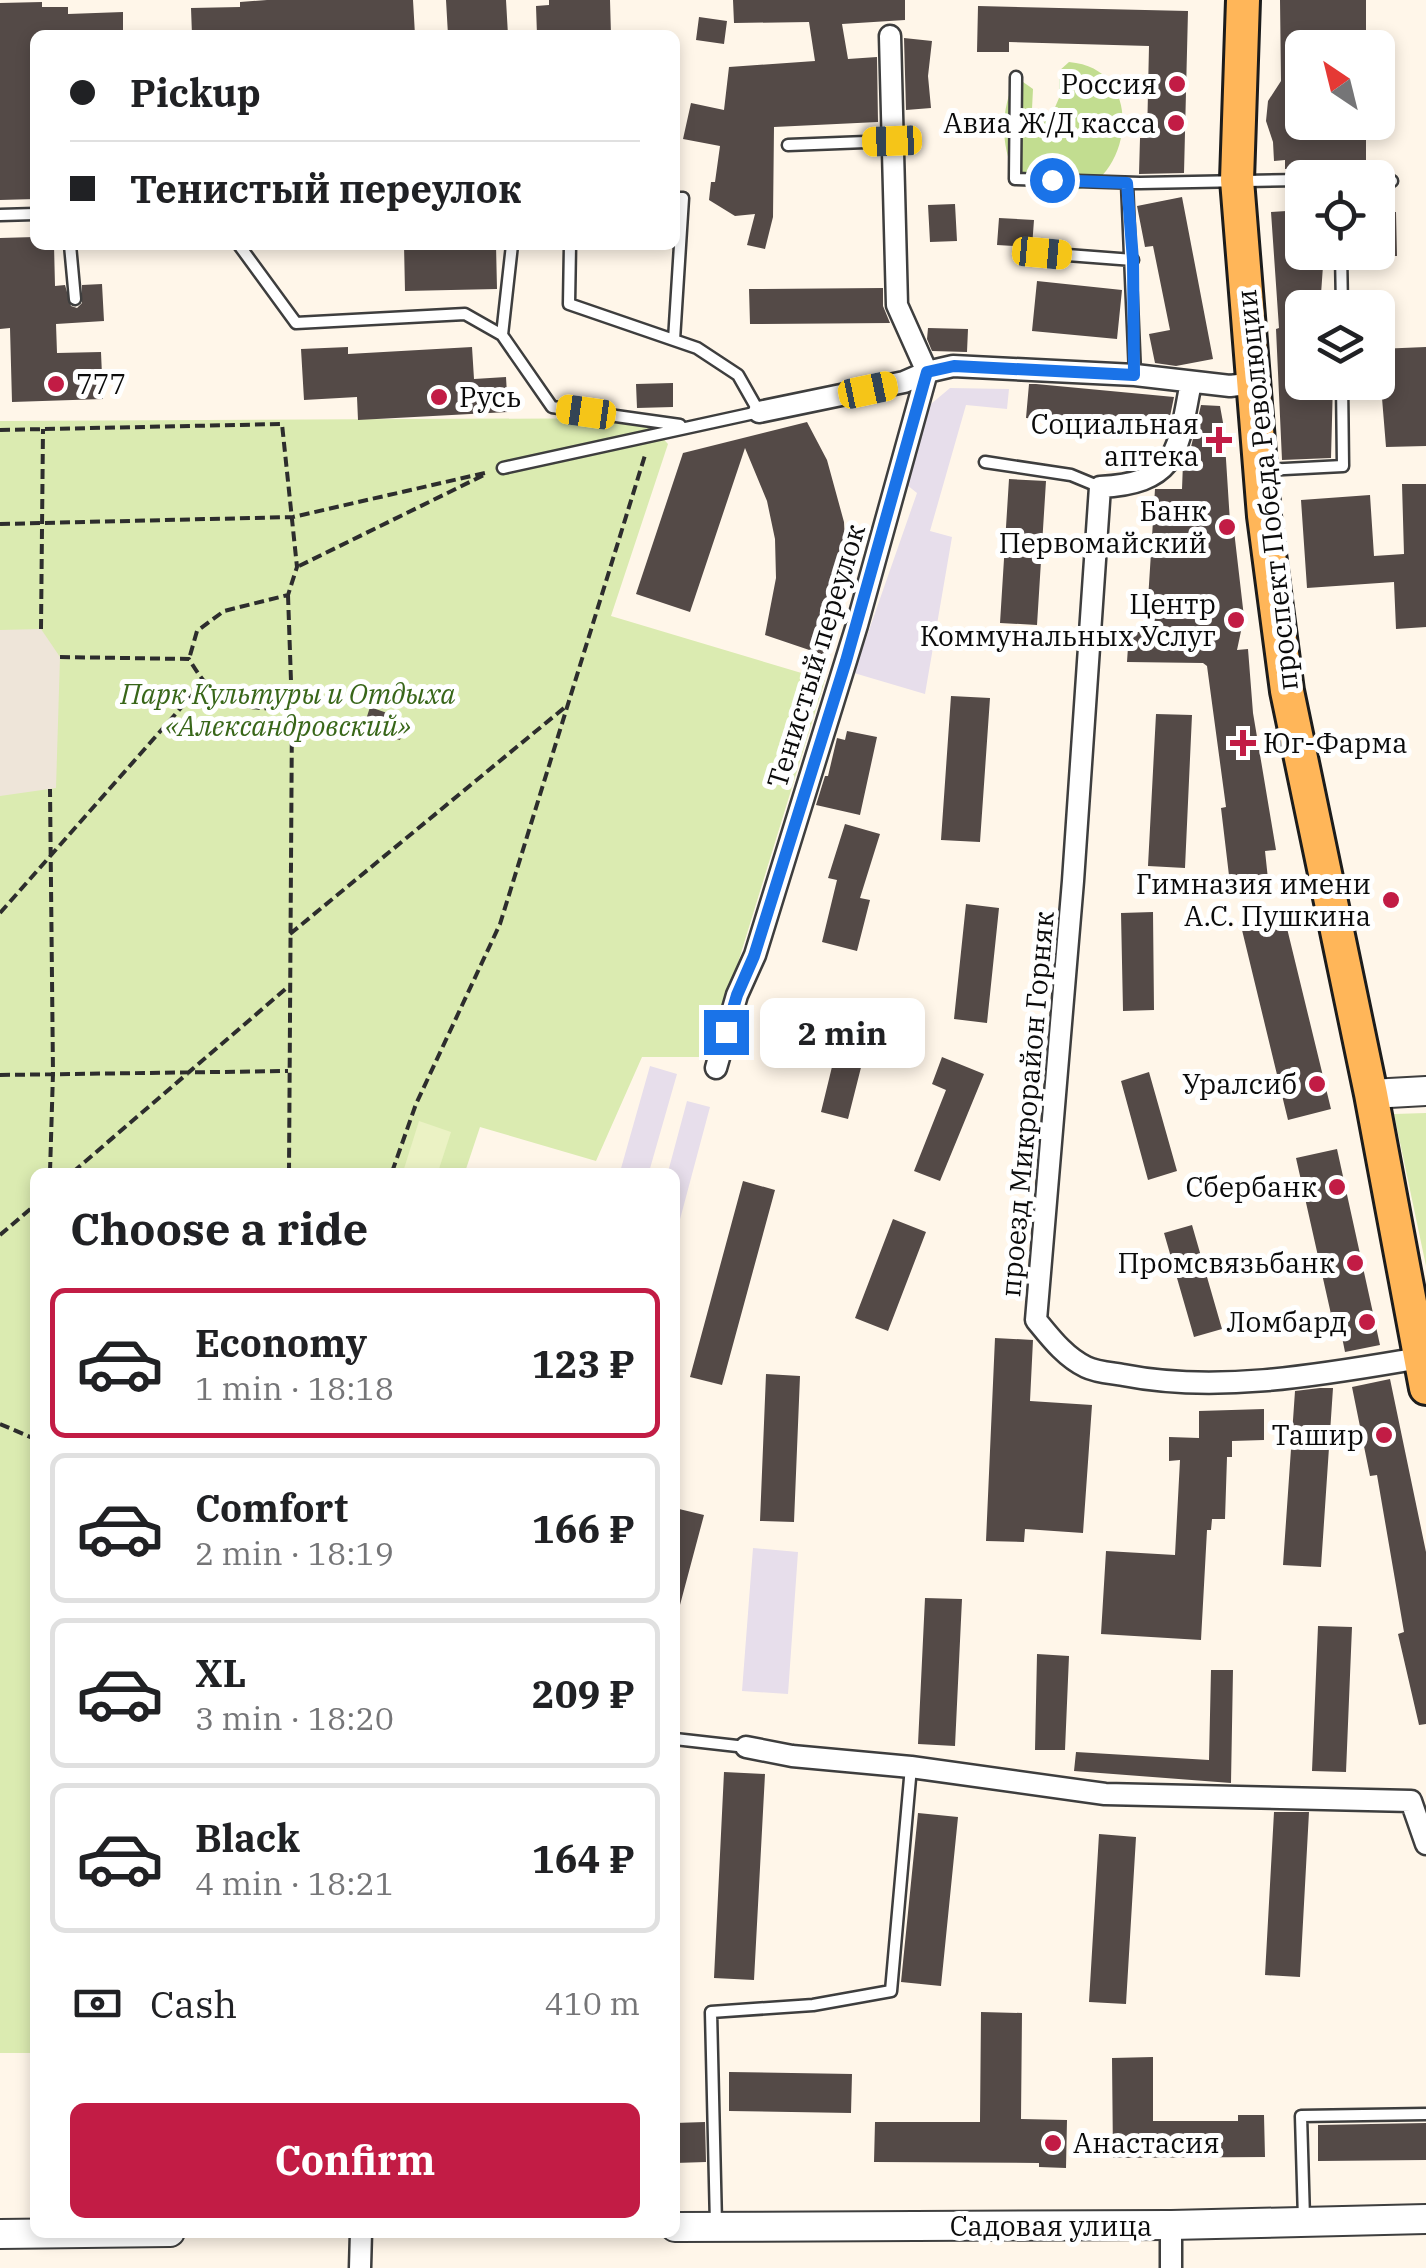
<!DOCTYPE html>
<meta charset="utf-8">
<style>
body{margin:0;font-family:"IBM Plex Serif",serif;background:#f6f6f6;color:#202124;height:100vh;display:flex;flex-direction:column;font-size:38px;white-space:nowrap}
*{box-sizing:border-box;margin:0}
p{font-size:32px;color:#757577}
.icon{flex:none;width:55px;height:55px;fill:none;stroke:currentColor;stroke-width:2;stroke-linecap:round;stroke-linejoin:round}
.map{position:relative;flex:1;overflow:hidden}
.panel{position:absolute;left:30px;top:1168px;width:650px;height:1070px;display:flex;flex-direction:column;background:#fff;border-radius:15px;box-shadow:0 5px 15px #0003}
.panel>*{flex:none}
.guide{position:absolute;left:30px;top:30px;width:650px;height:220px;border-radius:15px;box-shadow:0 5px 15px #0003;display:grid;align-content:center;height:220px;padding:0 40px;background:#fff}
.needle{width:65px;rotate:325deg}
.fabs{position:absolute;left:1285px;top:30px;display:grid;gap:20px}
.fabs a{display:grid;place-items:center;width:110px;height:110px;border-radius:15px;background:#fff;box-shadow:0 5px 15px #0003;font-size:50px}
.end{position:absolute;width:45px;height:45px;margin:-22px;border:12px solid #1a73e8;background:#fff;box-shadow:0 0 0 5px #fff}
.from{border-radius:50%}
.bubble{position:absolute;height:70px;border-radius:15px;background:#fff;box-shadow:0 5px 15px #0003;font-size:32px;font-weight:800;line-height:70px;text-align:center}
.car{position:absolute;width:30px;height:60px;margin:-30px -15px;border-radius:12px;box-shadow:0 0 8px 2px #0007;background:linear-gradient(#f5c518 24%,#345 0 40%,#f5c518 0 76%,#345 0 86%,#f5c518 0)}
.guide b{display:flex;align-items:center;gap:35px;height:95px;font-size:38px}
.guide b+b{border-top:2px solid #e0e0e0}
.guide i{width:25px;height:25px;background:#202124}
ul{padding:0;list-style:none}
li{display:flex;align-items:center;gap:30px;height:150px;margin:0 20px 15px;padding:0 20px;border:5px solid #e0e0e0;border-radius:15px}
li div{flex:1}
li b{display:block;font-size:38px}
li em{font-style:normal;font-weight:800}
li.on{border-color:#c21c45}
li>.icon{width:90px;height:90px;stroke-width:1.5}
h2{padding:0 40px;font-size:45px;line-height:120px}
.pay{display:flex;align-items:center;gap:25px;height:110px;padding:0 40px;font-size:38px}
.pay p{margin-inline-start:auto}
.cta{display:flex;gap:20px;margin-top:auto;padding:20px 40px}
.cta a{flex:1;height:115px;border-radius:15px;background:#c21c45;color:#fff;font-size:40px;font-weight:800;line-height:115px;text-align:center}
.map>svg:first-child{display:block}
.industrial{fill:#e7deeb}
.green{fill:#dbebb1}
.forest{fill:#c2dd90}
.pitch{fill:#ebf2c4}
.plaza{fill:#eee5d9}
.building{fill:#544a47}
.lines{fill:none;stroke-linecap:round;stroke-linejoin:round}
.service-casing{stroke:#3e3e3e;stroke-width:15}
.minor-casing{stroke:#3e3e3e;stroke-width:25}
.tertiary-casing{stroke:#3e3e3e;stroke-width:32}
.primary-casing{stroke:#1c1c1c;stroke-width:38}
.path{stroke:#2d2d2d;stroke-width:4;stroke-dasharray:10 5;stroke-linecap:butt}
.service{stroke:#fff;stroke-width:10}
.minor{stroke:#fff;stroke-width:20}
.tertiary{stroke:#fff;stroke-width:28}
.primary{stroke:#ffb659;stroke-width:32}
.route{stroke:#1a73e8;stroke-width:12}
.poi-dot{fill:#c21c45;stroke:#fff;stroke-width:4}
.labels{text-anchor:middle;stroke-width:10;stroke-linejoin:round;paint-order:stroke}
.poi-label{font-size:28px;fill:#0b0b0b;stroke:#fff;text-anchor:end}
.street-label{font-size:28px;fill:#0b0b0b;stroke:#fff}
.park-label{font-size:28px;font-style:italic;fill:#386619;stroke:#fff}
</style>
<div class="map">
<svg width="1426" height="2268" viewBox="0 0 1426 2268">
<rect width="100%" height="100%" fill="#fff6e9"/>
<!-- industrial -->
<path class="industrial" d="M950,388L1009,389L1007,409L966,405L930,531L952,537L925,694L854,673L917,493L907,485L931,404Z
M650,1066L677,1074L649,1172H620Z
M687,1101L710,1107L675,1238V1172H668Z
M753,1548L798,1552L788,1694L742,1691Z"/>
<!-- green -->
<path class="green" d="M644,418L668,444L611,616L825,680L709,1057H642L596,1161L480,1127L465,1172H35V2053H0V421Z
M1426,1113V1266L1394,1114Z"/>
<!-- forest -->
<path class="forest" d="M1069,62C1150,69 1129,183 1075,190C1056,192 1032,180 1014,174C1000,141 1001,109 1016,77L1033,89L1032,109L1050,119L1059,98V71Z"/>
<!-- pitch -->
<path class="pitch" d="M419,1121L451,1132L438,1172H403Z"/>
<!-- plaza -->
<path class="plaza" d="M41,629L60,657L56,788L0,796V630Z"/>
<!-- building -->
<path class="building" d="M267,0H413L415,35H192L191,8L240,7V2Z
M446,0H506L508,35H448Z
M549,0H610L611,35H537L536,6L549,5Z
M733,0H905V20L842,24L848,59L877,57L878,122L774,127L773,217L765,249L747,245L755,214L735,216L709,200L711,182H715L720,146L683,139L691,103L724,110L729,67L815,61L809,22L734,23Z
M1280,0H1366V48H1302V122H1366V169H1285V160L1274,161L1273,142L1266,121L1268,101L1281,81Z
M42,2V7H68V14L123,12V35H35V199L0,200V3Z
M978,6L1188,11L1184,173L1139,174L1140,138H1147L1149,46L1009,42V52H977Z
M699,17L727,21L724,44L696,40Z
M904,38L932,41L928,76L931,108L906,110Z
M1182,197L1213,359L1176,366L1155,363L1149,334L1170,330L1153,246L1145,247L1137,206Z
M955,204L957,241L930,242L928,205Z
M1302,210V252H1324L1320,308H1302V382H1333L1331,458L1282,460L1276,329L1279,328L1271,212Z
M1378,212H1396L1397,256H1378Z
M999,218L1034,220L1032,247L997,245Z
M35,237V245H54L55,286L65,285L71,306L77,308L82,303V285L102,284L104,321L56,324L57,353L101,352L103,399L12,402L10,328L0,329V238Z
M404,245H496L497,289L405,291Z
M1037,281L1122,290L1117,339L1032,331Z
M883,288V306L890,323L750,324L749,289Z
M928,328L968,329L967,352L932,351L927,339Z
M348,347V354L472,347L474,379L506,377L508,412L358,420L357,397L304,400L301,349Z
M1426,347V446L1386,447L1378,349Z
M673,383V407L637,408L636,384Z
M1029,384H1036L1174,397L1167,431L1026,418Z
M1201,405L1220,406L1224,428L1230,522H1233L1244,617L1237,650L1248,649L1253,713L1276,850L1265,851L1268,879L1230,884L1221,808L1226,807L1207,666L1203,663L1127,662L1129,632H1146L1155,489H1182L1183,463L1191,447Z
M807,422L827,460L844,522L846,566L840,614L827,656L765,635L776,578L775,539L767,501L745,448L690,612L636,594L683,453Z
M1009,479L1046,481L1037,625L1000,623Z
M1402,484H1426V627L1396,629L1394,582L1307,588L1301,500L1370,495L1374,556L1404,554Z
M951,696L990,698L980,842L941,840Z
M370,707L407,720L400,740L363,729Z
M1156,714L1192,715L1185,868L1148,866Z
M847,731L877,737L860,815L816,805L825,776H828L837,738L845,740Z
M845,824L880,834L860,898L870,900L857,951L822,942L837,880L828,878Z
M966,904L999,908L987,1023L954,1019Z
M1153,912L1154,1010L1123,1011L1121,913Z
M1285,920L1331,1109L1288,1120L1242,930Z
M848,1001L876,1008L848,1119L821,1112Z
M942,1057L984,1074L940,1181L914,1171L946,1090L932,1084Z
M1149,1072L1177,1171L1148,1180L1121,1081Z
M1337,1149L1380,1345L1345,1352L1341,1332H1335L1296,1158Z
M743,1181L775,1190L722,1385L690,1377Z
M893,1219L926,1232L888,1331L855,1318Z
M1192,1225L1222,1329L1194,1337L1164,1233Z
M995,1338L1033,1340L1030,1401L1092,1405L1083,1533L1025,1529L1024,1542L986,1541Z
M766,1374L800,1376L794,1522L760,1521Z
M1390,1379L1426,1552V1724L1419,1725L1398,1634L1404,1632L1377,1475L1370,1476L1352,1387Z
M1320,1388H1333L1321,1567L1283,1565L1295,1391Z
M1264,1409V1440L1232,1441V1457H1227L1225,1519H1212L1211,1530H1207L1201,1640L1101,1634L1106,1551L1175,1555L1180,1460L1169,1461V1437L1199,1438V1411Z
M675,1508L704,1515L680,1605H675Z
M925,1598L962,1599L955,1746L918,1744Z
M1318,1626L1352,1627L1346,1772L1312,1771Z
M1037,1654L1069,1656L1065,1750H1035Z
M1211,1670H1233L1231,1783L1074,1771L1076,1752L1209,1760Z
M724,1772L765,1774L754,1980L714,1978Z
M1274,1812H1309L1300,1977L1265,1975Z
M918,1813L958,1817L941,1986L901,1982Z
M1099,1834L1136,1837L1126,2004L1089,2002Z
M981,2012L1022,2013L1021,2119L1067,2120L1066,2168L1039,2167V2163L874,2162L875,2122H980Z
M1153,2057V2121H1238V2115H1264L1265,2157L1113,2158L1112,2058Z
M729,2072L852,2074L851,2113L729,2111Z
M705,2122L706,2162L675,2163V2123Z
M1426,2123V2160L1318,2161V2125Z"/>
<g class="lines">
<defs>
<path id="service" d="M1016,77L1015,179L1140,183L1302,180
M788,145L892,141
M1378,181H1392
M1127,183L1135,374
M0,215L35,214
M70,245L75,299
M239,245L296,323L465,314L502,335L552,407L680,425
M1341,252L1342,308
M1041,253L1133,260
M502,335L512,245
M674,340L683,198H675
M985,462L1071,475L1100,487
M503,468L759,412L738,375L697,348L569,304L570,245
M1267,470L1343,466L1342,382
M675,1739L746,1747
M1304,2219L1301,2116L1426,2114
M716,2224L711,2012L813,2005L891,1991L911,1767"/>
<path id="minor" d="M1191,382C1178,448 1180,483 1100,487L1073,881L1036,1320C1050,1337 1065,1357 1086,1367C1096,1372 1111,1373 1123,1375C1219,1394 1325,1374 1420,1358
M759,412L904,382L927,372L953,366L1135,375L1230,386L1255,383
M716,1068L737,995L755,955L857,625L927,372L897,305L890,36
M746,1747L792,1756L911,1767L1105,1794L1411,1801L1426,1844
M360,2268L361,2232
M1171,2268V2225"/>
<path id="tertiary" d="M1371,1094L1426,1091
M675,2227L1171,2225L1426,2219
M0,2234L170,2232"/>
<path id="primary" d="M1243,0L1237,180L1264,516L1287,691L1371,1094L1426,1388"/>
</defs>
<!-- service casing -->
<use href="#service" class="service-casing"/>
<!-- minor casing -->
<use href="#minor" class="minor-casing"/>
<!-- tertiary casing -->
<use href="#tertiary" class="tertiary-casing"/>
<!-- primary casing -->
<use href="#primary" class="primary-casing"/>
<!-- path -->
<path class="path" d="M0,430L282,424L297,567L288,595L224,611L197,631L189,659
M0,524L293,517L489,472
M299,566L484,475
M288,595L292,710
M41,629L43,429
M60,657L189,659C220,711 237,706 292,710L289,1172
M0,913L202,684
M290,934L564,708
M0,1075L288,1071
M50,1172L53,1073L50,789
M73,1172L289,986
M392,1172L416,1104L500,924L646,452
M0,1235L35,1205
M0,1424L35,1439"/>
<!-- service -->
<use href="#service" class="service"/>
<!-- minor -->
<use href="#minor" class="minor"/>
<!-- tertiary -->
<use href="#tertiary" class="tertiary"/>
<!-- primary -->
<use href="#primary" class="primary"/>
</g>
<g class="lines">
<!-- route -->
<path class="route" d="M726,1032L737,995L754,956L846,661L927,372L954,366L1134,375L1133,260L1127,183L1052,180"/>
</g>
<!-- markers -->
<g class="poi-dot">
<circle cx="1177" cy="84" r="10"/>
<circle cx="1176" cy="123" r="10"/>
<circle cx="56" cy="384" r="10"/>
<circle cx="439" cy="397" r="10"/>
<path d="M1214 425h10v10h10v10h-10v10h-10v-10h-10v-10h10z"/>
<circle cx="1227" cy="527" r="10"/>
<circle cx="1236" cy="620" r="10"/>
<path d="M1238 728h10v10h10v10h-10v10h-10v-10h-10v-10h10z"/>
<circle cx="1391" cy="900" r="10"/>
<circle cx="1317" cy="1084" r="10"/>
<circle cx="1337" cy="1187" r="10"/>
<circle cx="1355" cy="1263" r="10"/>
<circle cx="1367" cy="1322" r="10"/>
<circle cx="1384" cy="1435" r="10"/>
<circle cx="1053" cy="2143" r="10"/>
</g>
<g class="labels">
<!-- poi labels -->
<g class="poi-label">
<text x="1157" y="94">Россия</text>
<text x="1156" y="133">Авиа Ж/Д касса</text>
<text x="76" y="394" text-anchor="start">777</text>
<text x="459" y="407" text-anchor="start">Русь</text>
<text x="1199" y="434">Социальная<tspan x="1199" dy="32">аптека</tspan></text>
<text x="1207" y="521">Банк<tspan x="1207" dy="32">Первомайский</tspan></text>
<text x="1216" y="614">Центр<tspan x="1216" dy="32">Коммунальных Услуг</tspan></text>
<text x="1263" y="753" text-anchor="start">Юг-Фарма</text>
<text x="1371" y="894">Гимназия имени<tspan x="1371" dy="32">А.С. Пушкина</tspan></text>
<text x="1297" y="1094">Уралсиб</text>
<text x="1317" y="1197">Сбербанк</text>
<text x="1335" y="1273">Промсвязьбанк</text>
<text x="1347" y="1332">Ломбард</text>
<text x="1364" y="1445">Ташир</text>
<text x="1073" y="2153" text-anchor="start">Анастасия</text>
</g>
<!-- street labels -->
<g class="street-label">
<text transform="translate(1267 490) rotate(-96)" y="10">проспект Победа Революции</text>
<text transform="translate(816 656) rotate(-73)" y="10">Тенистый переулок</text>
<text transform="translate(1027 1104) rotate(-85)" y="10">проезд Микрорайон Горняк</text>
<text x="1051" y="2236">Садовая улица</text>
</g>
<!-- park labels -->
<g class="park-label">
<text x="288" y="704">Парк Культуры и Отдыха<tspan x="288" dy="32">«Александровский»</tspan></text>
</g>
</g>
</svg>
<div class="fabs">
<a><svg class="needle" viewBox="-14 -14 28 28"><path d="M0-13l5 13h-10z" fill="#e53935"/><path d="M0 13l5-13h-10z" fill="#757577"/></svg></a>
<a><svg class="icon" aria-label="locate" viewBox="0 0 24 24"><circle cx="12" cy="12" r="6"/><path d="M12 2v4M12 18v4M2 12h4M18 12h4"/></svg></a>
<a><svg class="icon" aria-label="layers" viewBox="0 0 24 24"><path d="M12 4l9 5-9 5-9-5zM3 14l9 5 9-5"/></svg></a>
</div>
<i class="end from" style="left:1052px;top:180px"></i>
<i class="end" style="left:726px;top:1032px"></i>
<div class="bubble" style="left:760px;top:998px;width:165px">2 min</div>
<i class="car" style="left:892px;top:141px;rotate:268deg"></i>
<i class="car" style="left:1042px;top:253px;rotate:95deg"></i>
<i class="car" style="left:868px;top:390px;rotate:78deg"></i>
<i class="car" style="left:586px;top:412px;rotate:278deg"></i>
<div class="guide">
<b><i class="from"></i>Pickup</b>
<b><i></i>Тенистый переулок</b>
</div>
<section class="panel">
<h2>Choose a ride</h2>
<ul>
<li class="on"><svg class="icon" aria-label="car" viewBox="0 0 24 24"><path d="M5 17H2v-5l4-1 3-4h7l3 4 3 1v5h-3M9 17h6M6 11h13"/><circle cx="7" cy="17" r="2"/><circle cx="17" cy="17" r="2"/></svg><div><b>Economy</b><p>1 min · 18:18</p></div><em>123 ₽</em></li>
<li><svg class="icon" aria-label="car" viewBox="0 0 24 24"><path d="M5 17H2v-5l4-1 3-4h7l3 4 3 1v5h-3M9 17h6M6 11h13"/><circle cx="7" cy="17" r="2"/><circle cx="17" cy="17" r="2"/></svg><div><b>Comfort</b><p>2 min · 18:19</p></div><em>166 ₽</em></li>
<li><svg class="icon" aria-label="car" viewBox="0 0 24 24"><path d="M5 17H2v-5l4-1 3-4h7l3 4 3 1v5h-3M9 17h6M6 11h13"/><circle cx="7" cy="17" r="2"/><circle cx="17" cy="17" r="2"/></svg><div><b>XL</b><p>3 min · 18:20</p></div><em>209 ₽</em></li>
<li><svg class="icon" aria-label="car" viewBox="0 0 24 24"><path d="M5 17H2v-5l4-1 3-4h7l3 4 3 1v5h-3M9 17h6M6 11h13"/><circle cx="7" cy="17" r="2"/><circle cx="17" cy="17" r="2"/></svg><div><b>Black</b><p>4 min · 18:21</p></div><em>164 ₽</em></li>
</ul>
<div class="pay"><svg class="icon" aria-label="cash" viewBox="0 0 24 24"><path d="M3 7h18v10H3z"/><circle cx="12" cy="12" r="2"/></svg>Cash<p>410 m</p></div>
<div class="cta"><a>Confirm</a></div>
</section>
</div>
